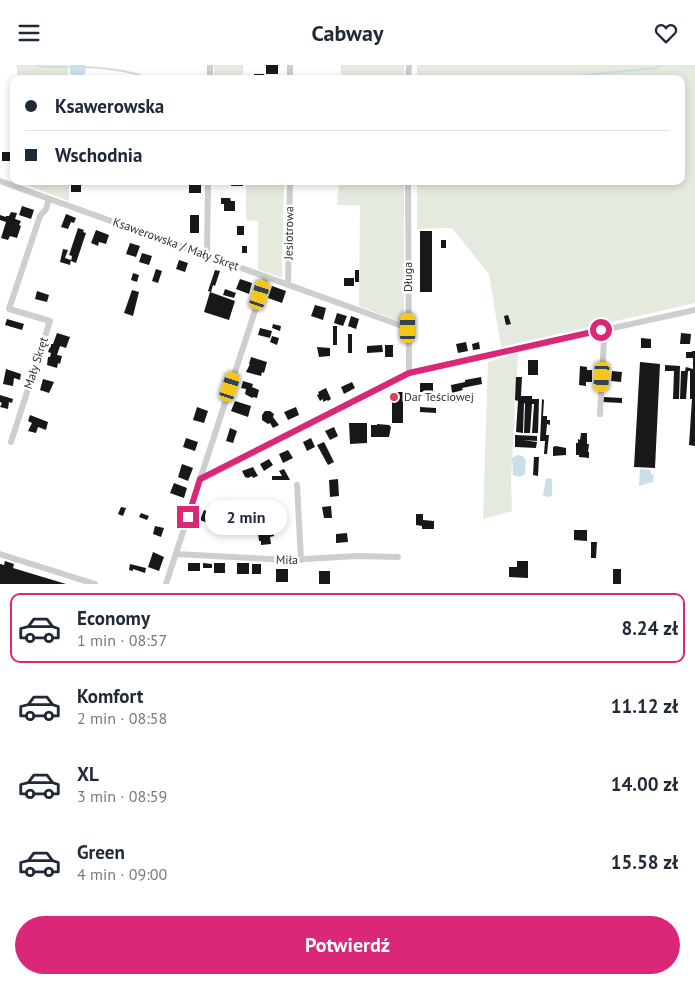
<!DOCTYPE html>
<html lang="pl">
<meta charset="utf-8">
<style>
body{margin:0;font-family:"PT Sans",sans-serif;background:#f2f2f3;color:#1f2937;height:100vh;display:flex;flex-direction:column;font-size:19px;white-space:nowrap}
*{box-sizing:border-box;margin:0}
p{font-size:16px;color:#747a83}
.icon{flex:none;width:28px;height:28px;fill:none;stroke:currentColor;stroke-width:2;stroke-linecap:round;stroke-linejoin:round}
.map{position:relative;height:519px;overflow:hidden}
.sheet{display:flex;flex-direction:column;background:#fff;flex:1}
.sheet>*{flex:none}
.banner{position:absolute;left:10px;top:10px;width:675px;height:110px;border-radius:10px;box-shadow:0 2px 8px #0003;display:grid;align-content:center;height:110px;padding:0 15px;background:#fff}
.end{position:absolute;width:22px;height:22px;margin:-11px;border:6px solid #db2777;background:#fff;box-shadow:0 0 0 2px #fff}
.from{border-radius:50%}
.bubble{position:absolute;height:35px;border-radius:18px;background:#fff;box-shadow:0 2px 8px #0003;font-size:16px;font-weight:700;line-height:35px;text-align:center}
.car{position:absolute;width:15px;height:30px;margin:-15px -8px;border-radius:6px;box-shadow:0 0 4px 1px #0007;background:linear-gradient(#f5c518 24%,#345 0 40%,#f5c518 0 76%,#345 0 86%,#f5c518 0)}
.banner b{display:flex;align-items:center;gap:18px;height:48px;font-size:19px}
.banner b+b{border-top:1px solid #e0e1e3}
.banner i{width:12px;height:12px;background:#1f2937}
ul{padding:9px 0 0;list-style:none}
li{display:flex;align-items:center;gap:15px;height:70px;margin:0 10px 8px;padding:0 5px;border:2px solid transparent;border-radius:10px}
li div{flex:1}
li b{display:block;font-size:19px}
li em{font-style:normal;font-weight:700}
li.on{border-color:#db2777}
li>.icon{width:45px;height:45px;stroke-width:1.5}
.primary-button{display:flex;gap:10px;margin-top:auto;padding:10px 15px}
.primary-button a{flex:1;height:58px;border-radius:30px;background:#db2777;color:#fff;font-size:20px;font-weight:700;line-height:58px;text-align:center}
header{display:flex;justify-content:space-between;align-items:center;height:65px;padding:0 15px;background:#fff;font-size:22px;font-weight:700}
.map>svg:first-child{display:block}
.green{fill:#e5eade}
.water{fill:#ccdfe8}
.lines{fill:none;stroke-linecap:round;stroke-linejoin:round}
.stream{stroke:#ccdfe8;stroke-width:2}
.building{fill:#181818}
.minor{stroke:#cecece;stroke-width:6}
.route{stroke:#db2777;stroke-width:6}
.poi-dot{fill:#d74457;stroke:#fff;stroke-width:2}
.labels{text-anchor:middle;stroke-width:5;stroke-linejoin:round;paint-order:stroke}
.street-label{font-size:12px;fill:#313131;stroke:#fff}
.poi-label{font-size:12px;fill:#313131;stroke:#fff;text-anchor:start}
</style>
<header><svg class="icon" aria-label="menu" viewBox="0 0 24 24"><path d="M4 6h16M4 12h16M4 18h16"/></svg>Cabway<svg class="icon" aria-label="heart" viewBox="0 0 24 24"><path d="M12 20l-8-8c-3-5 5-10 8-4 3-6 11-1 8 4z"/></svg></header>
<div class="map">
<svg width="695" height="519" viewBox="0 0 695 519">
<rect width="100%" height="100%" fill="#fff"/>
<!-- green -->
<path class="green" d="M17,0H68V14H17Z
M214,0H243V14H214Z
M341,0H404V14H341Z
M417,0H695V238L501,282L489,209L452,163L417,164V116H681V14H417Z
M16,116H69V136Z
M246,116H284L282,213L258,204V156L246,155Z
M339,116H404V258L359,241L360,140H337Z
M518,288L511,415L512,446L483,454L488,297Z"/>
<!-- water -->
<path class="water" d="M70,0H86L85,9L83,10H72L70,8Z
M517,390L523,391L526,396L525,409L520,412L513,410L512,393Z
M640,404L651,405V409L654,410L653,417L639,421Z
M546,413L552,414V431L548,432L543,430Z"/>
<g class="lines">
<!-- stream -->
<path class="stream" d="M38,0L43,2H73
M85,2C106,3 130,5 150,14
M547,14L655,3L661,0"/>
</g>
<!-- building -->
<path class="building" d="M266,0H278V9H266Z
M254,9H264V12H254Z
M2,87H10V96H2Z
M71,116H81V127H71Z
M231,116H243V121H231Z
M189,120H201V128H189Z
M221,133H230L231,136H235V146H224V139H221Z
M22,141L34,145L31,154L19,150Z
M11,147L17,148L15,154L21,156L19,160L21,161L17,173L10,171L8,175L1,173L6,157L0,155V150L6,152V151H9Z
M66,149L76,153L74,158L71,157L68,164L61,162Z
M190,150H199V168H190Z
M237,161H244V170H237Z
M78,163L84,165L83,167L86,168L76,198L71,196L72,191L69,190Z
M96,165L109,170L106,179L99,177L98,181L91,178Z
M420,166H432V227H420Z
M441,175H446V183H441Z
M130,178L140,181L136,192L126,189Z
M242,181H247V188H242Z
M63,184L68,185L65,193L71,195L70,200L60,197Z
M142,188L152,191L149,200L139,197Z
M179,195L188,198L185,207L176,204Z
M156,204L162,206L158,218L152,216Z
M215,205L220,206L215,221L213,220L211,227L208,226Z
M355,205H359V217H355Z
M133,208L139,210L137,217L131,215Z
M344,213H354V221H344Z
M240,214L252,218L249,229L236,224Z
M272,221L286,226L282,238L268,233Z
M225,224L236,228L234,233L223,230Z
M132,225L139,227L133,251L124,248Z
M37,226L49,230L47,237L35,234Z
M210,227L235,236L229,255L204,247Z
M315,240L326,243L323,255L311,251Z
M337,248L347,251L343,261L334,258Z
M508,250L511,259L506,260L504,251Z
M351,251L359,254L356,264L348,261Z
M7,254L24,259L22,265L5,260Z
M273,259L281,261L280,266L272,263Z
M333,261H337V280H333Z
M260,263L272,266L270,273L258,270Z
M57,268L70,272L66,283L60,281L57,290L62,291L60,299L58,298L57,303L47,300L48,292H50L51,288L48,287L51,279H53Z
M681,268L691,269L690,279H680Z
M348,269H352V288H348Z
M272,271L279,273L277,280L270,277Z
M641,273L651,274V283H641Z
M466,277L468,286L458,288L456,279Z
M479,277L480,284L473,285L472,279Z
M382,280L383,287L367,288V281Z
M385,280H393V292H385Z
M317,282L330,283V291L319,292Z
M692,286H695V381L689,380L692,334H690V306H688L686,334H680L681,306H685L686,302L693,304V293H686V287H692Z
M251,292L267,297L264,308L262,307L261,311L246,307L250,299H249Z
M528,295H538V310H528Z
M640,297L660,299L655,403L634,402Z
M665,300L680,301L679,334H673L674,306H665Z
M580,301L587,302V305H592V317H586V321L579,320Z
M6,304L21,309L20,315L14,313L13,321L3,319Z
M612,306L622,307L621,317L611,316Z
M481,312L482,319L462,323L463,325L452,328L451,320L465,317V315Z
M516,312H522L521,331H532V334H539L538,368H532L534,339H532L530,368H524L525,339L524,338L523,368L516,367L518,336L515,335Z
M43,314L54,317L49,328L40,325Z
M243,316L253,319L252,322L259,325L257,333L253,332L252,333L245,329L246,324L241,323Z
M352,317L355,323L344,329L341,322Z
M420,318H433V327H420Z
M326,323L331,334L328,336L327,335L323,337V334L320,336L317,330L319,329L318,327Z
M392,327H403V358H392Z
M0,330L13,334L12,338L9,337L8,344L0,342L2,338L0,337Z
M604,332L622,333V338L603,337Z
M452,333H457V338H452Z
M542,334L544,335L543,351H547V355H550V360L547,359L546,370H549L547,389H544L545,376H540Z
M235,336L251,341L248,352L231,346Z
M197,342L208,346L204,358L193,355Z
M296,342L299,350L288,355L284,347Z
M420,342L436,343V348L420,347Z
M265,346H270L274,349L273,352L279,360L273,363L270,358L268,359L262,355V350Z
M30,350L48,357L46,365L38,362L36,368L28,366L32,358L28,356Z
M349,358H367V378L350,379Z
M377,359L389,360L391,362L389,372H371V360H377Z
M334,362L338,371L330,375L325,366Z
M230,363L237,366L233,378L226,376Z
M581,368H587V379H589L588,387H589V393L579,392V390H576V378H578V374L580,375Z
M515,370L537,371V376L523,375L537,377L536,383L515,382Z
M186,373L198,377L195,386L183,382Z
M311,373L315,382L307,386L303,377Z
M324,377L334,397L328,400L317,380Z
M556,381L566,383V390L553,391V382Z
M288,385L293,393L283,398L279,389Z
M534,392H539L538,411L533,410Z
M269,394L273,400L264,406L260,399Z
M182,399L193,403L188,416L178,412Z
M253,402L258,411L253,413L252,411L248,413L245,412L242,406Z
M284,404L290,415H272V411H282L279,406Z
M338,414L339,431L330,432L329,415Z
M174,418L187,423L184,433L170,428Z
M331,441L332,453H324L322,442Z
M121,442L126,443L123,451L118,449Z
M204,445L214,449L210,459L200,455Z
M229,446H234L233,461L227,460Z
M141,448L149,451L147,455L139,452Z
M416,449H423V455L434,456V464H422V461L416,460Z
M155,461L164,463L161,472L153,469Z
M574,465H587V476L574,475Z
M274,466V471L270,472L271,479L261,480V476H259L258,468Z
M347,468L348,477L336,478V469Z
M591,477H597L596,493H591Z
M153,487L164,492L159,506L148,502Z
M5,496L14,499L13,503L66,519H0V499L4,500Z
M517,496H528V513L509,512V502H517Z
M188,498H200V506H188Z
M203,498L212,499V503H203Z
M214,498H225V508H214Z
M237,498H249V509H237Z
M130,499L146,503L145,508L133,504V506L129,505Z
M252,499H261V509H252Z
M276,504H288V517H276Z
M613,504H621V519H613Z
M319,506H330V519H319Z"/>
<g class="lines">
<!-- minor -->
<path class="minor" d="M210,14V0
M290,14V0
M408,14L409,0
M0,116L408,263
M408,116L409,308
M207,191L208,116
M288,220L290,116
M600,349L604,274L601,265
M11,377L50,256L9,244L40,151L46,144L49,134
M200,415L409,308L695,245
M297,420L301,495
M0,489L95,519
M176,489L288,495L357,491L398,492
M166,519L266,212"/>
</g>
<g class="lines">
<!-- route -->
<path class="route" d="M188,452L200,414L409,308L601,265"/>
</g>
<!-- markers -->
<circle class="poi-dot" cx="394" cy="332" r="5"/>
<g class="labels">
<!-- street labels -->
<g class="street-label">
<text transform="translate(289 168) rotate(-89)" y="4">Jesiotrowa</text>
<text transform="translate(176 179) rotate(20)" y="4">Ksawerowska / Mały Skręt</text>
<text transform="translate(408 212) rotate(-90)" y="4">Długa</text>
<text transform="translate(36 298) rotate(-72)" y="4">Mały Skręt</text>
<text transform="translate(287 495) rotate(1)" y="4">Miła</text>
</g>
<!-- poi labels -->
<g class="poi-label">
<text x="404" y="336">Dar Teściowej</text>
</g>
</g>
</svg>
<i class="end from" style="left:601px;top:265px"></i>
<i class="end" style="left:188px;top:452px"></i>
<div class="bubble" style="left:205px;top:435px;width:82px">2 min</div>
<i class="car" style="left:260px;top:230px;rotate:18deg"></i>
<i class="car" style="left:408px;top:263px;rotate:0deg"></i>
<i class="car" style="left:602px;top:312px;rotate:183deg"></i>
<i class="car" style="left:230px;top:322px;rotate:18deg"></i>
<div class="banner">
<b><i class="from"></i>Ksawerowska</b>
<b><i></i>Wschodnia</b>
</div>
</div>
<section class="sheet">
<ul>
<li class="on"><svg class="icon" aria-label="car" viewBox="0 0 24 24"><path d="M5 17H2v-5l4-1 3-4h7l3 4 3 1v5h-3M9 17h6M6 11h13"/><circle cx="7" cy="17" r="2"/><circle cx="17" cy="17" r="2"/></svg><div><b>Economy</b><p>1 min · 08:57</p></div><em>8.24 zł</em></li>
<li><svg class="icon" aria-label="car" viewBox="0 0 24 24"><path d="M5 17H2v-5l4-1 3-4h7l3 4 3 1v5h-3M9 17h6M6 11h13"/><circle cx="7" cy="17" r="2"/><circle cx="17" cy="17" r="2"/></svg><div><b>Komfort</b><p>2 min · 08:58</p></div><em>11.12 zł</em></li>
<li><svg class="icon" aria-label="car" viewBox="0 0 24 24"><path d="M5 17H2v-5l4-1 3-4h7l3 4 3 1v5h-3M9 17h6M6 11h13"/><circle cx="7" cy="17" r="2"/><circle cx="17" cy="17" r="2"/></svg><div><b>XL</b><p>3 min · 08:59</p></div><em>14.00 zł</em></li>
<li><svg class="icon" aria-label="car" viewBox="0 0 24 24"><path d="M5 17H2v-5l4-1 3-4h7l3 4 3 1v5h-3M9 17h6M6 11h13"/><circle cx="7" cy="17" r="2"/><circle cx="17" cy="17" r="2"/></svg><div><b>Green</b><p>4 min · 09:00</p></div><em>15.58 zł</em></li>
</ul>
<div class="primary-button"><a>Potwierdź</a></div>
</section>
